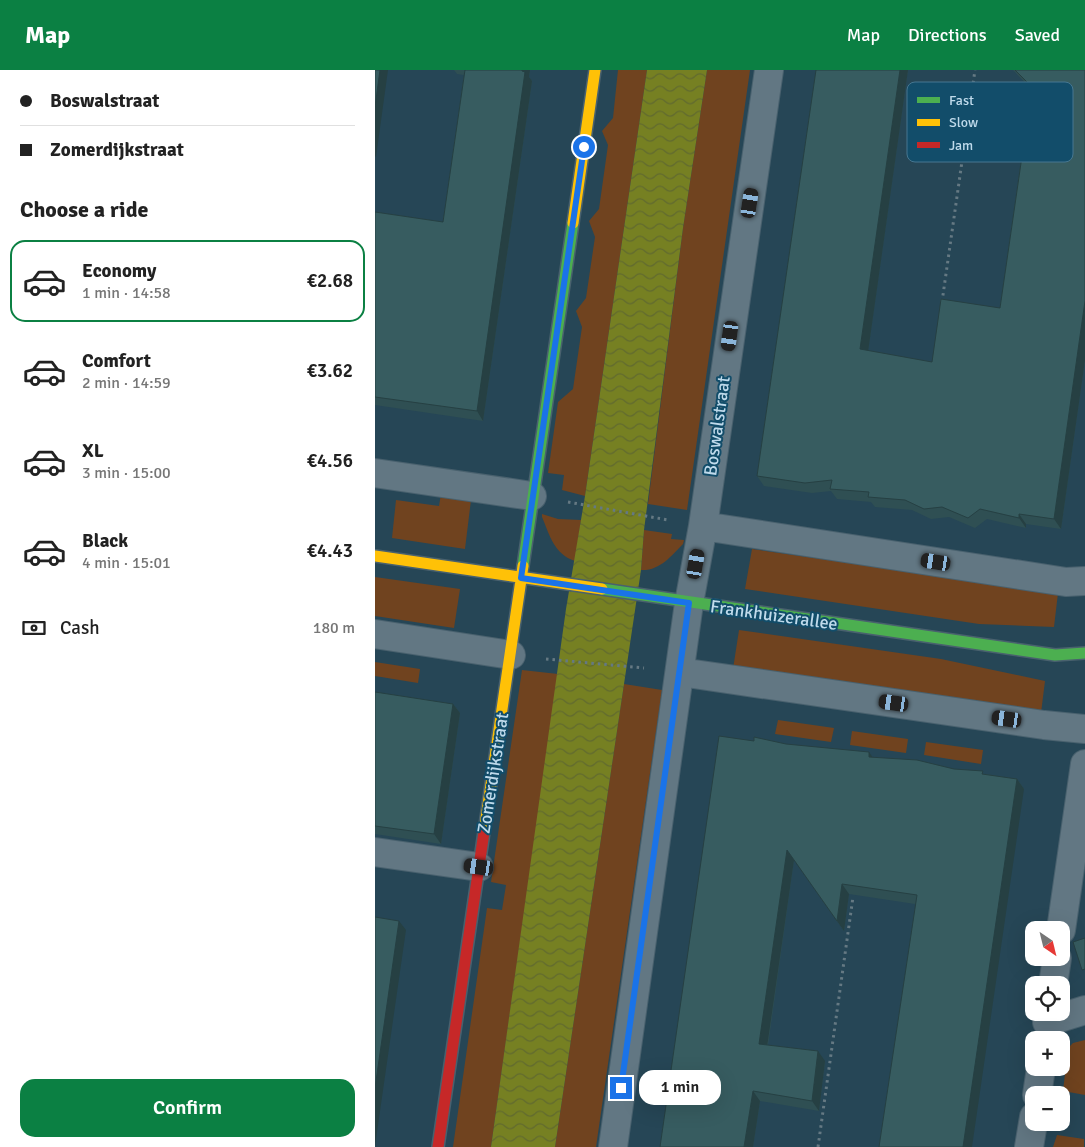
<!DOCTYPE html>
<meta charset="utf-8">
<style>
body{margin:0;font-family:Signika,sans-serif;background:#f2f2f2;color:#222;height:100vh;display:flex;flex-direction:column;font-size:19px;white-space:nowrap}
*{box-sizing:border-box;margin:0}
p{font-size:16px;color:#767676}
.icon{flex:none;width:28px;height:28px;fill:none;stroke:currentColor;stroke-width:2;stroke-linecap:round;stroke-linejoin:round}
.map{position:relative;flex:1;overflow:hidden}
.side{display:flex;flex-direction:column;background:#fff;width:375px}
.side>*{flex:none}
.top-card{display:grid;align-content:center;height:110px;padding:0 20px;background:#fff}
.needle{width:32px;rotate:145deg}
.controls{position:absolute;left:650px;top:851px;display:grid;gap:10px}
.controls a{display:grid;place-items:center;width:45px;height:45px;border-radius:10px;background:#fff;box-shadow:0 5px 20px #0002;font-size:25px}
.end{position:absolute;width:22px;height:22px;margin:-11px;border:6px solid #1a73e8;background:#fff;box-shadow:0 0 0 2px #fff}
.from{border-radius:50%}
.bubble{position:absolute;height:35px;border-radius:15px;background:#fff;box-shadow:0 5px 20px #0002;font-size:16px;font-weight:600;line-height:35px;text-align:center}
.car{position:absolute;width:15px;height:30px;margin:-15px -8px;border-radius:6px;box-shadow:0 0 4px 1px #0007;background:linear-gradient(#222 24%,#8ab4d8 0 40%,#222 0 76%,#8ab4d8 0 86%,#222 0)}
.top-card b{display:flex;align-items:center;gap:18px;height:48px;font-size:19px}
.top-card b+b{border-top:1px solid #e0e0e0}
.top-card i{width:12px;height:12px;background:#222}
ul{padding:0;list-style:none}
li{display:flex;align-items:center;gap:15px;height:82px;margin:0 10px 8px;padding:0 10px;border:2px solid transparent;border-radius:15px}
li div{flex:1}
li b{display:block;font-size:19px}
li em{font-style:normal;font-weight:600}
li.selected{border-color:#0b8043}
li>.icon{width:45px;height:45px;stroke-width:1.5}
h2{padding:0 20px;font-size:22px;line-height:60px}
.pay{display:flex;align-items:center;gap:12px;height:55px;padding:0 20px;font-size:19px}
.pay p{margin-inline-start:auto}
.primary-button{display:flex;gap:10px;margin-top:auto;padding:10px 20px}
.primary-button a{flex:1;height:58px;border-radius:15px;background:#0b8043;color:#fff;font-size:20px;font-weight:600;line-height:58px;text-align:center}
header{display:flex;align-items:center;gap:30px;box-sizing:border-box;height:70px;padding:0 25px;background:#0b8043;color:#fff}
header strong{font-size:24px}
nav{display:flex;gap:28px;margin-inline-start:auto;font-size:18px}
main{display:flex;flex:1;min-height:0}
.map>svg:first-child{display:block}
.green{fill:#70431f}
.water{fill:url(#water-waves)}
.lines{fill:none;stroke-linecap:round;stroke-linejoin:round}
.street-casing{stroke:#49616e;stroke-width:30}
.fast-casing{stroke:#49616e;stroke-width:14}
.slow-casing{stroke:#49616e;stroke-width:14}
.jam-casing{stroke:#49616e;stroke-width:14}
.path{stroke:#657983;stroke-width:3;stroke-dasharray:2.5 4;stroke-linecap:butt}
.street{stroke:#627783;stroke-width:28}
.fast{stroke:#4caf50;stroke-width:11}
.slow{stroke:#ffc107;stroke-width:11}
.jam{stroke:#c62828;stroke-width:11}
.wall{fill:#2f4f53}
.shaded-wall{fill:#264043}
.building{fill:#375c60;stroke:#264043}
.route{stroke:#1a73e8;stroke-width:6}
.labels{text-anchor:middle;stroke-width:4;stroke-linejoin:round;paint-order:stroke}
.street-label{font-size:18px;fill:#bfdaeb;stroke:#124d6a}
.key{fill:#124d6a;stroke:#467791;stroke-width:1}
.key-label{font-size:14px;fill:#bfdaeb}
</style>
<header>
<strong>Map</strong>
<nav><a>Map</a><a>Directions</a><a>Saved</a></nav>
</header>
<main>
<section class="side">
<div class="top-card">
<b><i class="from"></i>Boswalstraat</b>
<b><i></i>Zomerdijkstraat</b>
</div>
<h2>Choose a ride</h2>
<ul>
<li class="selected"><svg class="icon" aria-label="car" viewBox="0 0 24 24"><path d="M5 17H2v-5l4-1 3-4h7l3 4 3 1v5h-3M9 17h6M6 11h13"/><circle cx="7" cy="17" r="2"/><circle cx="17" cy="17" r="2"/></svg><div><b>Economy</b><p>1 min · 14:58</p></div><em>€2.68</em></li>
<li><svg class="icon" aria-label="car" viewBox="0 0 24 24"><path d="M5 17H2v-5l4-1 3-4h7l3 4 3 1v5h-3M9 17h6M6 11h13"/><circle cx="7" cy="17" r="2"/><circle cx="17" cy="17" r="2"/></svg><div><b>Comfort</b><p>2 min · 14:59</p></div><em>€3.62</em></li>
<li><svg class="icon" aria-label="car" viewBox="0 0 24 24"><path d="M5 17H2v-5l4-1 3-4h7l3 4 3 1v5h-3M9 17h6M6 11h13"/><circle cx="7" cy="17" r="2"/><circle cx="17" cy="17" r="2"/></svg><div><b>XL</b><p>3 min · 15:00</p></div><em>€4.56</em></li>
<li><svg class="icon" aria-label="car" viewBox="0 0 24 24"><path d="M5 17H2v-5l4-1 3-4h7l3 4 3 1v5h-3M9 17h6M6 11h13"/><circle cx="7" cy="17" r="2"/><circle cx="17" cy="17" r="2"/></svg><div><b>Black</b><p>4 min · 15:01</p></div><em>€4.43</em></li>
</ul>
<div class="pay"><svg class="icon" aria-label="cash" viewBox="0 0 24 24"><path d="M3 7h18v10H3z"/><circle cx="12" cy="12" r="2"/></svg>Cash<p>180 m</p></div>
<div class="primary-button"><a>Confirm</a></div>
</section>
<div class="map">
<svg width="710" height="1077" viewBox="0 0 710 1077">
<defs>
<pattern id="water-waves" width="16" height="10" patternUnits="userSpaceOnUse" patternTransform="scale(1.25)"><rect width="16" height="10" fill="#768022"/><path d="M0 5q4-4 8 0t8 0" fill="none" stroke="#616a2f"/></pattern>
</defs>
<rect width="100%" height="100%" fill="#264656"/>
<!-- green -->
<path class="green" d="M243,0H272L210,426L187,420L189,405L173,403L183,332L198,319L207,257L201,241L211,228L220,167L214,151L224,139L233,75L227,61L238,48Z
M332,0H375L312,440L273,434L308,158Z
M66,424L96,430L90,479L17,468L21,430L64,436Z
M167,444L183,449L206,450L200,491C179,484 175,466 167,447Z
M269,460L297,464L296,469L309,470L308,474C296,486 285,501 266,500Z
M377,479L683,523L679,557L604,554L370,519Z
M0,507L85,519L79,558L0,546Z
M364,560L566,589L670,611L666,643L358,599Z
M0,592L45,599L43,613L0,606Z
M147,600L183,604L116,1077H78L112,838L127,840L131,815L116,812Z
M249,614L287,620L221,1077H180Z
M403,650L459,658L456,672L400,664Z
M477,661L533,669L531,683L475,675Z
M551,672L608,680L606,694L549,685Z
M710,970V1025L688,1021L693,978L698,973Z
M682,1065L709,1069V1077H678Z"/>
<!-- water -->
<path class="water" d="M272,0H332L308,158L269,460L266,500L180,1077H116L191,539L210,426Z"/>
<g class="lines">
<defs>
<path id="street" d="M0,403L157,426
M328,456L691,512L710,511
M0,564L136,585
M305,602L669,655L710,659
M0,782L104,797
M686,860L710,694
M678,915L682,888
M672,952L710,940
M662,1025L666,998
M238,1077L314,533L328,456L394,0
M654,1077L659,1047"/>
<path id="fast" d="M148,496L198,153
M227,519L680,585L710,583"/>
<path id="slow" d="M198,153L220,0
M0,486L227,519
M109,762L148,496"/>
<path id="jam" d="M63,1077L109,762"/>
</defs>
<!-- street casing -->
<use href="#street" class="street-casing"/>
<!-- fast casing -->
<use href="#fast" class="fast-casing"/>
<!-- slow casing -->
<use href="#slow" class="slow-casing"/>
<!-- jam casing -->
<use href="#jam" class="jam-casing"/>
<!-- path -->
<path class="path" d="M567,232L600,0
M193,432L293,450
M171,589L269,598
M443,1077L478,827"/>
<!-- street -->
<use href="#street" class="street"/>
<!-- fast -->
<use href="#fast" class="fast"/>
<!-- slow -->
<use href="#slow" class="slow"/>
<!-- jam -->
<use href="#jam" class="jam"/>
</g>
<!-- wall -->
<path class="wall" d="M79,0H155L154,7L157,11L108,351L0,335V142L68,152L89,5L82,4Z
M441,0H533L493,281L557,292L625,238L656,19L638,0H710V290L686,459L651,454V458L612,449L600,458L574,447L556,449L537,440L500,437L496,432L462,429L456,421L437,423L389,416L382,406Z
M0,622L78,634L85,643L66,774L0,764Z
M379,671L411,674L579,699L642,709L649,719L540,834L474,824L469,861L419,790L393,975L450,991L444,1041L385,1031L378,1077H285Z"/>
<!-- shaded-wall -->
<path class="shaded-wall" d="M5,0H13L1,87L0,86V37Z
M147,0H155L154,7L157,11L108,351L102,341Z
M525,0H533L492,289L485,279Z
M710,231V290L686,459L679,449Z
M644,444L651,454V458L644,448Z
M78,634L85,643L66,774L59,764Z
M494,682L501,692L494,687Z
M642,709L649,719L597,1077H588Z
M412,780L419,790L391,984L384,974Z
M467,814L474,824L469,861L462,851Z
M24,851L31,860L0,1076V1018Z
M443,981L450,991L444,1041L437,1031Z
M378,1021L385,1031L378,1077H369Z"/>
<!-- building -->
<path class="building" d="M0,0H5L0,37Z
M90,0H147V1L150,2L102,341L0,327V142L68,152Z
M441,0H525L485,279L557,292L566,229L625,238L657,17L640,0H710V231L679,449L644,444V448L605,439L593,448L567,437L549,439L530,430L493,427L494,422L455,419L457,410L430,413L382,406Z
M0,622L78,634L59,764L0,756Z
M344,666L379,671V667L411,674L494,682V687L542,690L579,699L608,701L607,704L642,709L588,1077H504L542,825L467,814L462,851L412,780L384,974L443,981L437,1031L378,1021L369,1077H285Z
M0,847L24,851L0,1018Z
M710,868V899L707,900L698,872Z"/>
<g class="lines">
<!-- route -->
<path class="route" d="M209,77L146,508L314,533L246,1018"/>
</g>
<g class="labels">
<!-- street labels -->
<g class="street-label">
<text transform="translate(342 356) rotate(-82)" y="6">Boswalstraat</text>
<text transform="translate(399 545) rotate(8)" y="6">Frankhuizerallee</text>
<text transform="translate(118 703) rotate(-81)" y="6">Zomerdijkstraat</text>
</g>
</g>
<!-- legend -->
<rect x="532" y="12" width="166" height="80" rx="8" class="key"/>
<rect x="542" y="27" width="23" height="6" fill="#4caf50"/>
<rect x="542" y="49" width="23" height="7" fill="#ffc107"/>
<rect x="542" y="72" width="23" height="6" fill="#c62828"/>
<g class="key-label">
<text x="574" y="35">Fast</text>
<text x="574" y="57">Slow</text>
<text x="574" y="80">Jam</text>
</g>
</svg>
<div class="controls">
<a><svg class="needle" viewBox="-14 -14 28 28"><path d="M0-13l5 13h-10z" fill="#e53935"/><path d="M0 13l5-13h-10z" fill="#767676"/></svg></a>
<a><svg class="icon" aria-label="locate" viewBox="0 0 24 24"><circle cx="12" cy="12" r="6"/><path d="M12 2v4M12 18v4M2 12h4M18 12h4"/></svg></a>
<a>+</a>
<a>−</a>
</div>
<i class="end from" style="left:209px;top:77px"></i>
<i class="end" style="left:246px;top:1018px"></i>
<div class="bubble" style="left:264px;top:1000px;width:82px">1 min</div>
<i class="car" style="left:375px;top:133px;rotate:9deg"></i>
<i class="car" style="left:355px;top:266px;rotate:188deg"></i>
<i class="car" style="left:561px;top:492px;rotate:279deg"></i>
<i class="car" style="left:321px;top:494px;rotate:10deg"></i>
<i class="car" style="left:519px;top:633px;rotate:278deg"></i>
<i class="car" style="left:632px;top:649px;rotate:278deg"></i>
<i class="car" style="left:104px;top:797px;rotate:278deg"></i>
</div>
</main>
